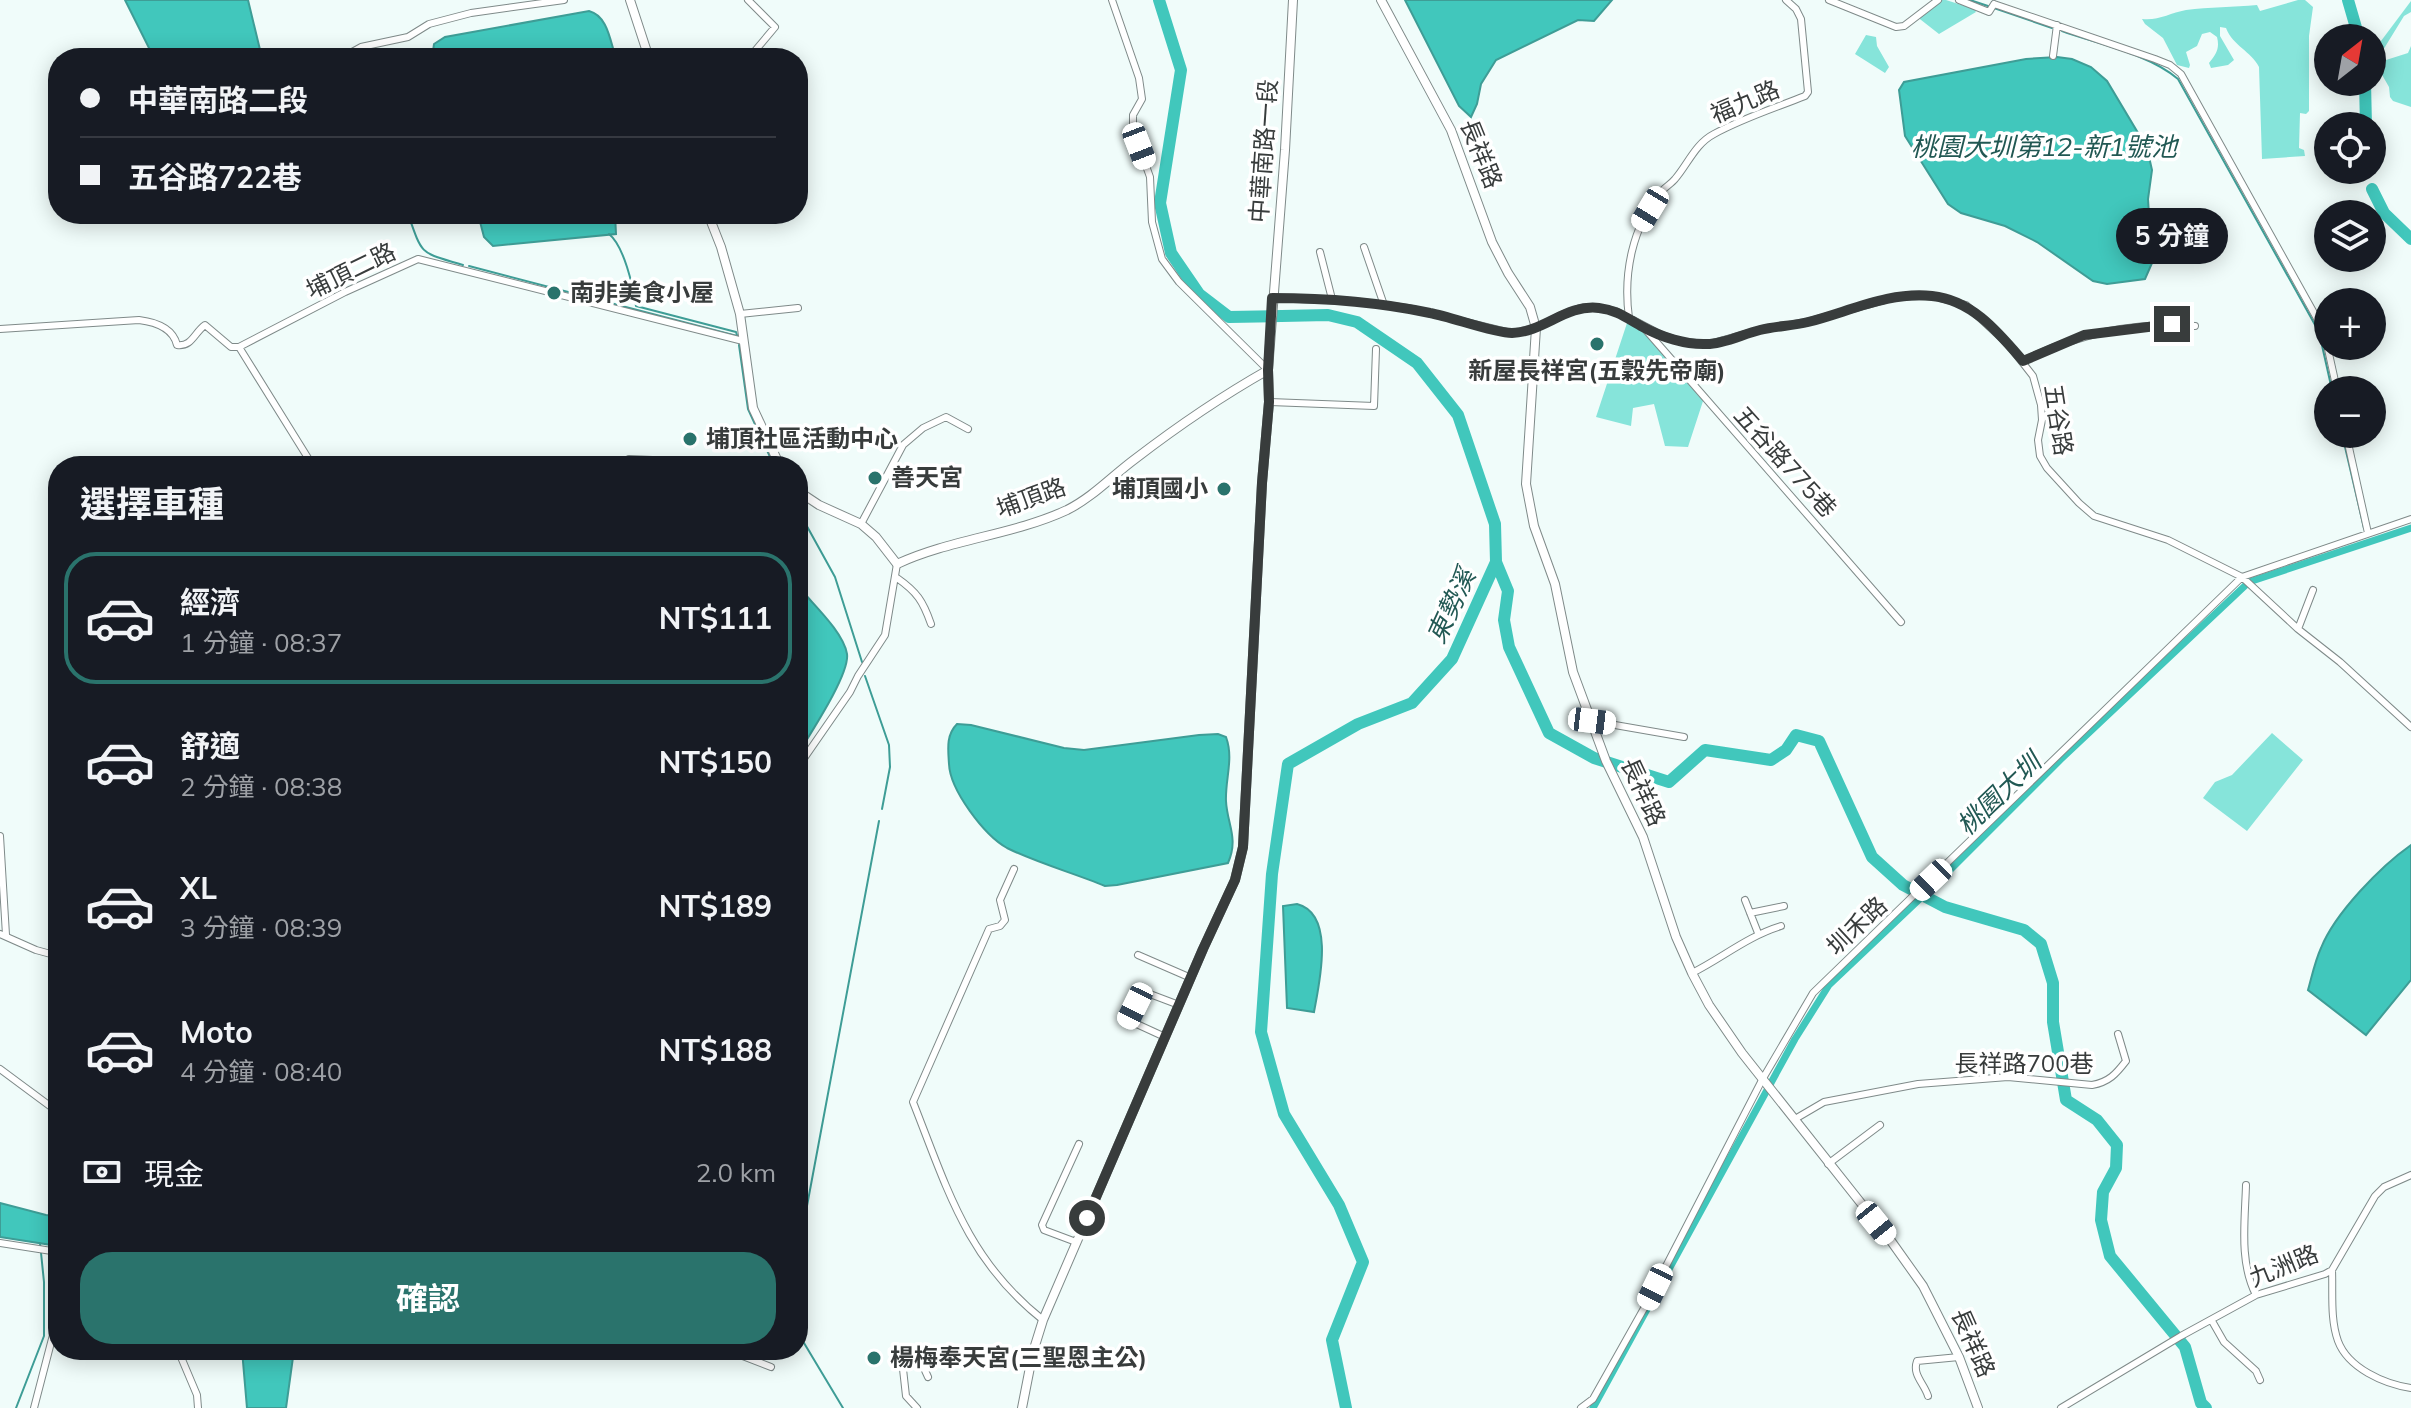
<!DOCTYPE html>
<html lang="zh-TW">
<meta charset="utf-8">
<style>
body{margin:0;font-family:Mulish,"Noto Sans TC",sans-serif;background:#20242c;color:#f1f3f6;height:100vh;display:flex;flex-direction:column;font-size:30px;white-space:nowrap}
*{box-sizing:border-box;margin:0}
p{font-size:26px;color:#9ea1a6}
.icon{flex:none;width:44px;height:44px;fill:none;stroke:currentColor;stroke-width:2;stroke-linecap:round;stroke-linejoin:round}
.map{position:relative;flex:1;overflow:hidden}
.drawer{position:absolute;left:48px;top:456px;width:760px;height:904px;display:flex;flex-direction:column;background:#171b24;border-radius:32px;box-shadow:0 4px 20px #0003}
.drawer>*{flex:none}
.guide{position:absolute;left:48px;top:48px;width:760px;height:176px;border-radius:32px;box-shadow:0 4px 20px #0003;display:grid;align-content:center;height:176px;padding:0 32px;background:#171b24}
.needle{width:52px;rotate:31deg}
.controls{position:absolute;left:2314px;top:24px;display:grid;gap:16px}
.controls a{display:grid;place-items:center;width:72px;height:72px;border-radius:50%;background:#171b24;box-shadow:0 4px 20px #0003;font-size:40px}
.end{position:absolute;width:36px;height:36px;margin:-18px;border:10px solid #383c3c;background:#fff;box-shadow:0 0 0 4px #fff}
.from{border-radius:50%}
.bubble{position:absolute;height:56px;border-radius:28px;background:#171b24;box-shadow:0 4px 20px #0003;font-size:26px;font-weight:700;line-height:56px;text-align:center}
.car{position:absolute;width:24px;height:48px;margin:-24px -12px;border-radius:10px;box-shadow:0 0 6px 2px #0007;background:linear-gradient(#fff 24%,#345 0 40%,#fff 0 76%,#345 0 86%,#fff 0)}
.guide b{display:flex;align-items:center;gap:28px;height:76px;font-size:30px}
.guide b+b{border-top:2px solid #363941}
.guide i{width:20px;height:20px;background:#f1f3f6}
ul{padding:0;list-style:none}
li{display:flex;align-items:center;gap:24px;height:132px;margin:0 16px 12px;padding:0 16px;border:4px solid transparent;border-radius:32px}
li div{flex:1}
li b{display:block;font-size:30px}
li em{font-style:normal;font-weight:700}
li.selected{border-color:#2a736c}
li>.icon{width:72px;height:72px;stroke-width:1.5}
h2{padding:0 32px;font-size:36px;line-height:96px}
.pay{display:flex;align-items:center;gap:20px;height:88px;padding:0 32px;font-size:30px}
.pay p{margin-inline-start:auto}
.button{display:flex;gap:16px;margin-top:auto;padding:16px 32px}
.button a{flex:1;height:92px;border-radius:32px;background:#2a736c;color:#fff;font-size:32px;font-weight:700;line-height:92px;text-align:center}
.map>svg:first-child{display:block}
.green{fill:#86e4da}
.water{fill:#41c7bc;stroke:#3e9d96;stroke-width:2}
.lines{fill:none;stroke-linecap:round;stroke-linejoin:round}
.stream{stroke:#3e9d96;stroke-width:2}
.canal{stroke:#41c7bc;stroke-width:7}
.river{stroke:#41c7bc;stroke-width:12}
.street-casing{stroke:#7f8a89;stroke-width:8}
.secondary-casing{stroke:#7f8a89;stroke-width:10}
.street{stroke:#fff;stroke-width:6}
.secondary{stroke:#fff;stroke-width:8}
.route{stroke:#383c3c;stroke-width:10}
.poi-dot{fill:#2a736c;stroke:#fff;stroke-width:3}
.labels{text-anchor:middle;stroke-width:7;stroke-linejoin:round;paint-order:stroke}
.street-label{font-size:24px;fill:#383c3c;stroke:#fff}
.poi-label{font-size:24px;font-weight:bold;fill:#383c3c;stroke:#fff;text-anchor:start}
.water-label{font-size:26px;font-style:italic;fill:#215853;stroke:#fff}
</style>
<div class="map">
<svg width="2411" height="1408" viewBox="0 0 2411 1408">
<rect width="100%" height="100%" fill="#f0fcfa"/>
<!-- green -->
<path class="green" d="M1935,0H1946L1974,9L1976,12L1939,34L1916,16Z
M2298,0H2305L2313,7L2309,36V111L2306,114L2300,113L2299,148L2304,150L2305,156L2262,159L2259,67C2251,51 2233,46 2226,28L2220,27V36L2234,60L2228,65L2211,68L2209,63C2216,54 2220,49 2217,37L2210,32L2202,34L2197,46L2186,52L2190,65L2189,68L2177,65L2163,38L2145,24L2142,19C2158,21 2170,13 2186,10C2209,7 2234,7 2257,5L2260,11Z
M2411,1V12L2404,16L2372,68V53Z
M1866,35L1876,37L1877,46L1889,67L1885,73L1855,54Z
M2411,46V107L2393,101L2390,97L2389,87L2381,73L2386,60L2408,53Z
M1628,320L1646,335L1704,398L1688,447L1665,446L1654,404L1633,408L1631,426L1596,417Z
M2272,733L2303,760L2247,831L2203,798L2215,782L2232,775Z"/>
<!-- water -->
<path class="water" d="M125,0H248L262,58H154Z
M1405,0H1612L1594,21L1578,20L1496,60L1481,84L1477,104L1471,117L1459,106Z
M589,11C608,16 610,41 616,58H432L434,44L445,37Z
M2057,57L2072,59L2091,67L2107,81L2147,148L2152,170L2148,199L2152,263L2145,279L2107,284L2093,281L2037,242L2005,226L1961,213L1948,204L1905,136L1899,90L1904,82L2026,59Z
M478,214H615L616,234L493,246L484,237Z
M798,589L804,593C817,608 844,634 847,654C850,674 810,734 798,754Z
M957,724L971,725L1064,748L1084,750L1199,735L1218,734L1226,737C1234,759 1225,779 1226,801C1227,824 1239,838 1228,863L1117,885L1105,886C1074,873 1037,863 1007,848C984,835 950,790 949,764C948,749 946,735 957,724Z
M2411,845V980L2366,1035L2308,990C2312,976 2315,961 2321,948C2335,913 2381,866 2411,845Z
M1297,904C1336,914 1319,984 1314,1012L1287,1008L1283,906Z
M0,1203L46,1215L58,1216V1246L0,1237Z
M242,1350H294L286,1408H247Z"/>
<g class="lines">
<!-- stream -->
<path class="stream" d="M1970,0L1988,6
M1994,8L2052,28
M2062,31C2098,44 2149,54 2178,79L2319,332L2332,390
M278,58L297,56
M408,214C423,257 420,252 463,265
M609,234C624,246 633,286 636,306L736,332L737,335
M469,266L737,336
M739,345L748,409L771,459
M2342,434L2364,528
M798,510L835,577L862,662
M865,676L889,745L890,767L882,809
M798,1254L879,821
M798,1333L843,1408
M16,1408L44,1336V1282L40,1243"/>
<!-- canal -->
<path class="canal" d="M1593,1408L1795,1039L1829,985L1944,876L2060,760L2249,582L2411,528"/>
<!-- river -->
<path class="river" d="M1159,0L1181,70L1160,203L1171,253L1199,294L1229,317L1328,315L1357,322L1417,363L1458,415L1495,524L1496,562L1452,659L1412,703L1358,724L1288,764L1272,874L1261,1032L1284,1114L1339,1205L1363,1262L1332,1340L1346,1408
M2348,0L2359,38
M2365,82L2366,126
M2372,189L2384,213L2411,239
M1496,562L1508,591L1504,620L1509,647L1549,733L1594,758L1669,782L1705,750L1771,760L1786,750L1796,735L1819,741L1872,857L1903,885L1945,907L2024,930L2041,944L2053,983V1022L2066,1100L2097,1120L2117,1145L2116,1168L2103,1192L2101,1220L2110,1256L2185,1347L2201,1403L2206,1408"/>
<defs>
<path id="street" d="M748,0L775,27L749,58
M1112,0L1139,78L1142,99L1133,115V123L1135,135L1150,177L1152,222L1162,259L1179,282L1268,370
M1829,0L1896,27L1904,26L1938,0
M1959,0L1989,12L1994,4
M1994,4L2155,59L2170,65L2181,74L2324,331L2337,390
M2053,56L2057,25
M343,57L361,47L408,37L429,24L471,13L564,0
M1364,247L1384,305
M1320,252L1332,299
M1272,298L1353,301L1408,308L1511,333L1536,328L1561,315L1580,308H1597L1616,311L1662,335L1683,342L1709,344L1759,330L1806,322L1896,297L1932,296L1966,305L2008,344L2033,376L2041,405L2042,420L2038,440L2040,456L2047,468L2079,503L2094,516L2168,540L2242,577L2298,629L2340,662L2411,727
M740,314L798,308
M1629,318C1623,274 1632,227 1661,192C1665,187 1671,184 1675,179C1688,164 1695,144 1714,134C1743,118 1775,108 1805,96L1808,92L1801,19L1796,9L1786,0
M0,329L139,320C155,322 173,328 177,345C192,347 194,333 205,325L231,347H239L345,292L418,259L743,341
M1645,329L1901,622
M239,347L313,466
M2023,361C2076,334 2136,321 2195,326
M1269,402L1374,406L1376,349
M2346,434L2368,533
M629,459L767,465L778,461
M861,524L903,445L923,428L946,417L968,429
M897,578C917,592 923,601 931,624
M2298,629L2313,590
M1592,721L1684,737
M798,767L850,692L858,676L885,635L897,564
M0,836L6,935
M1014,869L1000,900L1005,920L1000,926L989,929L913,1102C947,1188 967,1260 1043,1320
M1745,900L1758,933
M1750,913L1784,906
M0,934L36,950L58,956
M1138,955L1191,978
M1692,973C1722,958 1748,936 1781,926
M1165,1037L1128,1020L1142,991L1179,1005
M0,1069L58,1112
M1795,1119L1824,1102L1918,1084L2008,1077L2092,1085C2109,1082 2116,1074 2126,1061L2118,1034
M1828,1164L1880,1125
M2246,1185C2245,1221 2239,1262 2256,1295
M1076,1242L1044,1230L1042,1225L1079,1144
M0,1243L58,1252
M2332,1270C2333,1292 2330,1319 2338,1341C2348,1368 2384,1384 2411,1388
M2212,1321L2224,1342L2256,1371L2260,1380
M178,1350L197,1395L198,1408
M727,1350L771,1367
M1928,1396C1924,1383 1912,1375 1917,1361L1959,1357
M34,1408L54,1331
M917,1408L906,1396L902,1360L907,1354L918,1355L928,1377
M1581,1408L1593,1399L1647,1303L1762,1080L1813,993L2242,577L2411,519
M2061,1408L2181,1336L2256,1295L2325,1274L2332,1270L2375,1196L2384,1187L2411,1175"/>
<path id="secondary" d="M630,0L649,58
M1381,0L1451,130L1492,242L1508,273L1530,307L1536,328L1526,484L1534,526L1555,584L1573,672L1606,761L1643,837L1676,937L1692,973L1709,1005L1742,1053L1891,1241L1923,1286L1959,1357L1978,1408
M708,214L721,247L740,314L753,408L780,466
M798,491L819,505L861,524L876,537L897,564C951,539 1013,535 1067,510C1093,497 1112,476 1135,459C1178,426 1222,396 1268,370
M1022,1408L1033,1352L1043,1320L1203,949L1235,880L1243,847L1262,483L1269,402L1268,370L1285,150L1293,0"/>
</defs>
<!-- street casing -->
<use href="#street" class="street-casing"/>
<!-- secondary casing -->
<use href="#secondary" class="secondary-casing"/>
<!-- street -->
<use href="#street" class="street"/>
<!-- secondary -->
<use href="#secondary" class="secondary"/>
</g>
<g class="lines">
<!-- route -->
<path class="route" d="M1087,1218L1203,949L1235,880L1243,847L1262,483L1269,402L1268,370L1272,298C1326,298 1378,302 1430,313C1452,317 1493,333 1512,333C1544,332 1566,304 1599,308C1617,310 1628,319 1643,327C1661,337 1686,345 1707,344C1724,344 1743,334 1760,330C1776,326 1792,326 1808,322C1848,312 1890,291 1932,296C1972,300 1998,332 2023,361L2084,335L2172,324"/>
</g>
<!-- markers -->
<g class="poi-dot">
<circle cx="554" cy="293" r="8"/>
<circle cx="1597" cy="344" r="8"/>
<circle cx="690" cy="439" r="8"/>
<circle cx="875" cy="478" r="8"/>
<circle cx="1224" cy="489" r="8"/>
<circle cx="874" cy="1358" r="8"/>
</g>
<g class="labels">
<!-- street labels -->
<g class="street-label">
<text transform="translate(1745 102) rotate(-23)" y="8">福九路</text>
<text transform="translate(1264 151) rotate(-86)" y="8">中華南路一段</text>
<text transform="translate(1481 154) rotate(68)" y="8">長祥路</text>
<text transform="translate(351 271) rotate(-26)" y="8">埔頂二路</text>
<text transform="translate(2058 420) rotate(81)" y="8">五谷路</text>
<text transform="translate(1785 462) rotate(48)" y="8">五谷路775巷</text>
<text transform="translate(1031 498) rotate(-20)" y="8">埔頂路</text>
<text transform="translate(1643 792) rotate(65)" y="8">長祥路</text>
<text transform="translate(1857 926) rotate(-43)" y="8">圳禾路</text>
<text x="2024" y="1072">長祥路700巷</text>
<text transform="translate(2284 1266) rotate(-22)" y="8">九洲路</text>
<text transform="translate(1973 1343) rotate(66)" y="8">長祥路</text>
</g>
<!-- poi labels -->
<g class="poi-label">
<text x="570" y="301">南非美食小屋</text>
<text x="1597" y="379" text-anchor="middle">新屋長祥宮(五穀先帝廟)</text>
<text x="706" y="447">埔頂社區活動中心</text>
<text x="891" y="486">善天宮</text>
<text x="1208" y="497" text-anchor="end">埔頂國小</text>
<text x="890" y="1366">楊梅奉天宮(三聖恩主公)</text>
</g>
<!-- water labels -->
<g class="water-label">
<text x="2044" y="156">桃園大圳第12-新1號池</text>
<text transform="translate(1451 606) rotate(-65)" y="9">東勢溪</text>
<text transform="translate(1999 794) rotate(-44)" y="9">桃園大圳</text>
</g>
</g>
</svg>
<div class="controls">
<a><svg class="needle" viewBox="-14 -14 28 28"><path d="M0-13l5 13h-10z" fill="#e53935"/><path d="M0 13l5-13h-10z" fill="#9ea1a6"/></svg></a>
<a><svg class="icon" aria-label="locate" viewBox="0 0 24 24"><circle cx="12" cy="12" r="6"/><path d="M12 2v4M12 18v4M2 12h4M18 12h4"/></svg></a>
<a><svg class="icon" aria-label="layers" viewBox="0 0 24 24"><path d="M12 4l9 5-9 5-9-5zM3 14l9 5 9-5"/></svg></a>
<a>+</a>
<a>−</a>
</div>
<i class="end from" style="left:1087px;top:1218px"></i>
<i class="end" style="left:2172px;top:324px"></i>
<div class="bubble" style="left:2116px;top:208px;width:112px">5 分鐘</div>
<i class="car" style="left:1139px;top:146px;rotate:159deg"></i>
<i class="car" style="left:1650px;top:209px;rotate:211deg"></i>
<i class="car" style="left:1592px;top:721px;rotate:97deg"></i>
<i class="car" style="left:1931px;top:880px;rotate:226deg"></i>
<i class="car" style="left:1135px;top:1006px;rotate:206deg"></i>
<i class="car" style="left:1876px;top:1223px;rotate:141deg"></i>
<i class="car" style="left:1655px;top:1287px;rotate:206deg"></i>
<div class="guide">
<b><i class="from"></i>中華南路二段</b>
<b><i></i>五谷路722巷</b>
</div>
<section class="drawer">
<h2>選擇車種</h2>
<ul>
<li class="selected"><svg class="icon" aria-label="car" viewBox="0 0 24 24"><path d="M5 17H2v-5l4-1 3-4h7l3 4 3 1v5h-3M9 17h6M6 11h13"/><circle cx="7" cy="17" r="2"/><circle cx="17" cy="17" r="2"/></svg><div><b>經濟</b><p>1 分鐘 · 08:37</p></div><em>NT$111</em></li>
<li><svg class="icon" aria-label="car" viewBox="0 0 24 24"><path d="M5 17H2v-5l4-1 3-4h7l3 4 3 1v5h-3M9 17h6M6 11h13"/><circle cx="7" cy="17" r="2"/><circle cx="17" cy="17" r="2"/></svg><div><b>舒適</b><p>2 分鐘 · 08:38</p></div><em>NT$150</em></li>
<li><svg class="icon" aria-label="car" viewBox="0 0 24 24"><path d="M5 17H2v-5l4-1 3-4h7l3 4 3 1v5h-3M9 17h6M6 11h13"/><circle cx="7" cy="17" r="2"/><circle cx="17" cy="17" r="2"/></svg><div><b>XL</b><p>3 分鐘 · 08:39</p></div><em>NT$189</em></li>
<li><svg class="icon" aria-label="car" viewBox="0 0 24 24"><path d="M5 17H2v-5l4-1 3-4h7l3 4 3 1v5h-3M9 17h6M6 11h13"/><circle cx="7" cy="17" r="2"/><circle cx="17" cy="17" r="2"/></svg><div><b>Moto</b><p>4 分鐘 · 08:40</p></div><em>NT$188</em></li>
</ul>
<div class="pay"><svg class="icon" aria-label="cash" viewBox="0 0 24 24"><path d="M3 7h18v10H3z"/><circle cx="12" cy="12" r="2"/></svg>現金<p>2.0 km</p></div>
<div class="button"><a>確認</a></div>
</section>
</div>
